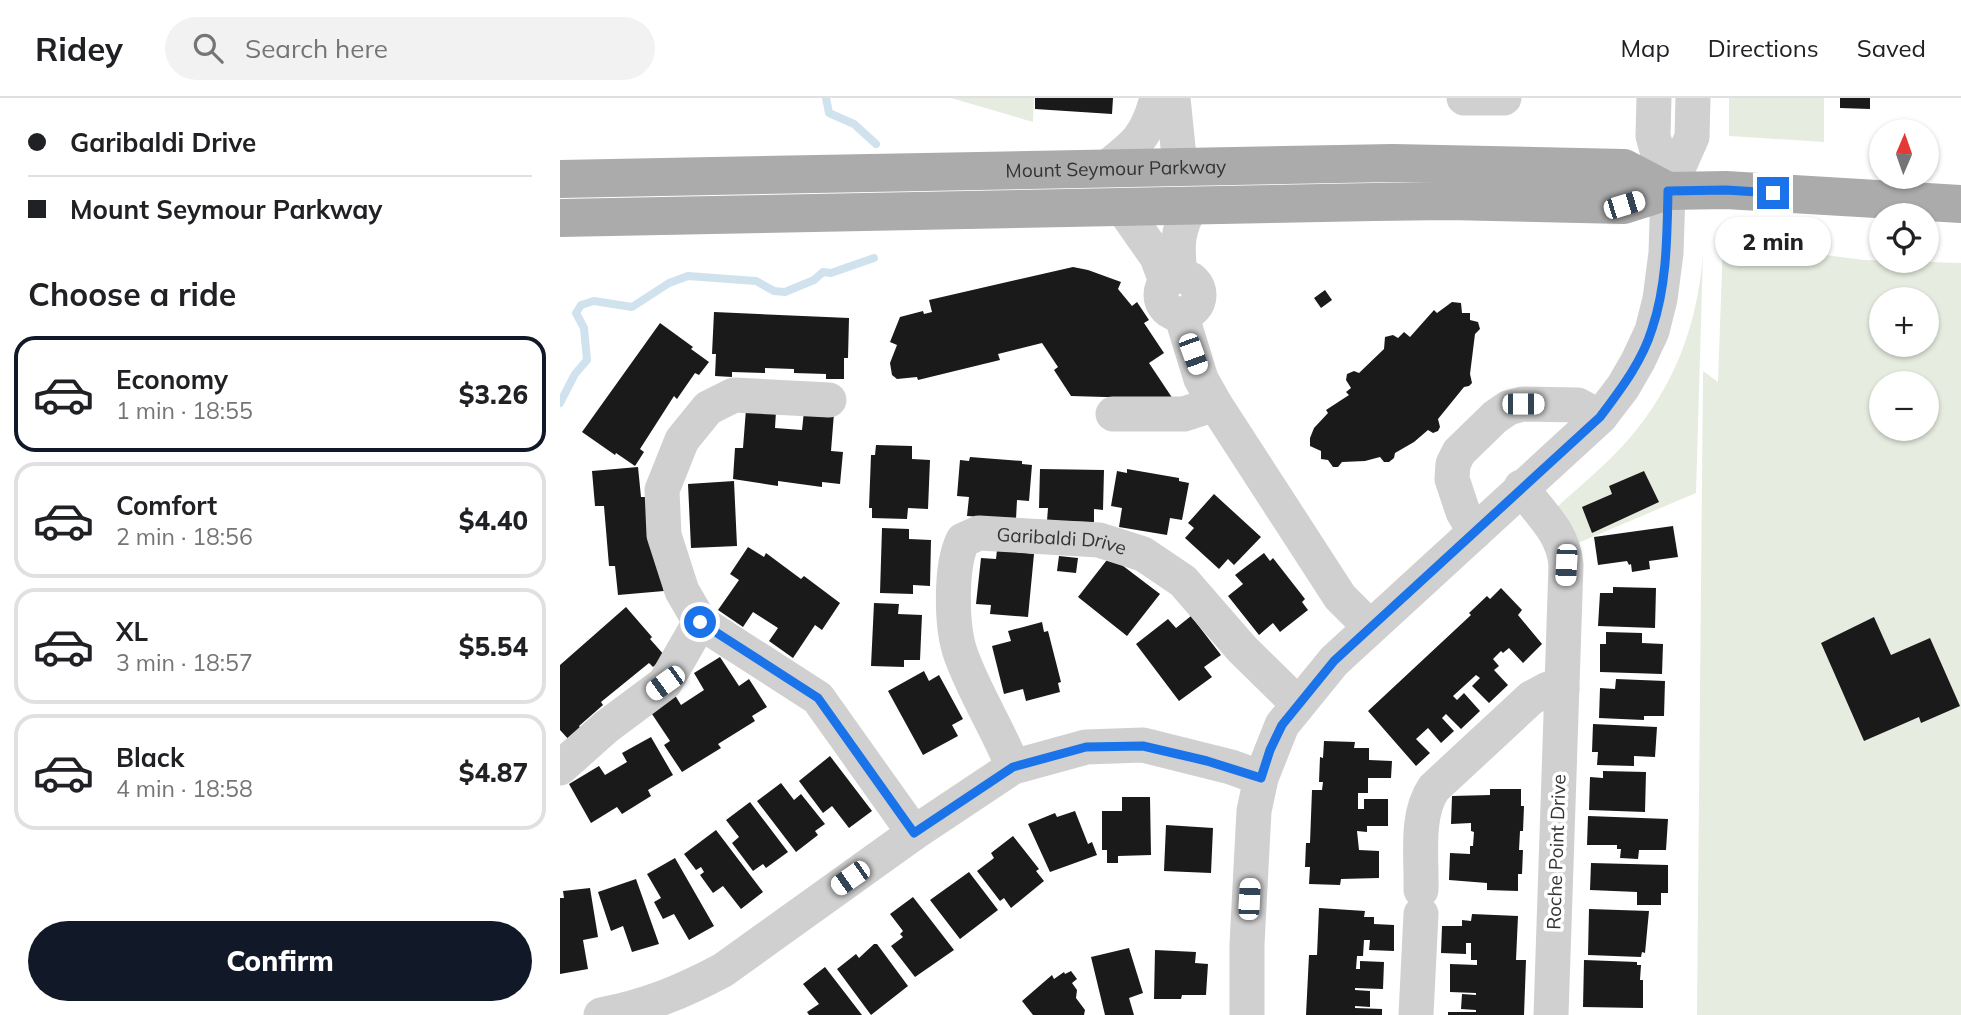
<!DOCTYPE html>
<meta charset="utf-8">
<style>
body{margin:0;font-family:Mulish,sans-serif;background:#f2f2f2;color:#202124;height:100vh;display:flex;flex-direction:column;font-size:26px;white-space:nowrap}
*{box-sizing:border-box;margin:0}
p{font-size:23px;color:#757577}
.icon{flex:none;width:38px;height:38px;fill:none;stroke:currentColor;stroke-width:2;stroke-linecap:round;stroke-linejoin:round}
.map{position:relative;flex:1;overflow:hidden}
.drawer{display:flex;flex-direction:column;background:#fff;width:560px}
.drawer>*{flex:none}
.banner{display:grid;align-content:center;height:154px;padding:0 28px;background:#fff}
.needle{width:46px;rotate:2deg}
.fabs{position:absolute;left:1309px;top:21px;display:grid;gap:14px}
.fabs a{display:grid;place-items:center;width:70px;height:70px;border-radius:50%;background:#fff;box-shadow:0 2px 5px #0004;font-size:35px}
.end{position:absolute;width:32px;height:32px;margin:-16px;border:9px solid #1a73e8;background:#fff;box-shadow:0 0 0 4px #fff}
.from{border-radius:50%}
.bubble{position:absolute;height:49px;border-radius:24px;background:#fff;box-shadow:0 2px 5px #0004;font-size:23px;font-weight:800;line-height:49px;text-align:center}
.car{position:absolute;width:21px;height:42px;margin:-21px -10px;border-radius:9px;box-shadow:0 0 5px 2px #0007;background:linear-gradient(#fff 24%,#345 0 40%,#fff 0 76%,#345 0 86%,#fff 0)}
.banner b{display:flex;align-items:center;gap:24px;height:66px;font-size:26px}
.banner b+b{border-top:2px solid #e0e0e0}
.banner i{width:18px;height:18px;background:#202124}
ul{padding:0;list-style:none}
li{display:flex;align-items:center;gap:21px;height:116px;margin:0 14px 10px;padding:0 14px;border:4px solid #e0e0e0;border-radius:21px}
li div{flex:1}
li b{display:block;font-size:26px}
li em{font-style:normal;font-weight:800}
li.on{border-color:#111827}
li>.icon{width:63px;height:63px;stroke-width:1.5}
h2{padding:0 28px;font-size:32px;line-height:84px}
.cta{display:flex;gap:14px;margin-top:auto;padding:14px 28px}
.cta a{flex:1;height:80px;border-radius:42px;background:#111827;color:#fff;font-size:28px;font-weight:800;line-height:80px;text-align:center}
header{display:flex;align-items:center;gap:42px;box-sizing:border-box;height:98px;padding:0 35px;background:#fff;border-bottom:2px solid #e0e0e0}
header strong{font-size:33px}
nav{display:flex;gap:38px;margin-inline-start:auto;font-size:24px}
.search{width:490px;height:63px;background:#f2f2f2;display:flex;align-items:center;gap:18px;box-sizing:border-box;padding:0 24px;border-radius:38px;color:#757577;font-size:26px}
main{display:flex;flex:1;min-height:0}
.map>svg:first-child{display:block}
.green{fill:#e6ecdf;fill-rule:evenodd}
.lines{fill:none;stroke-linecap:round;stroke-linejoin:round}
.stream{stroke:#cfe2ee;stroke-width:8}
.building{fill:#1a1a1a}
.minor{stroke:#d0d0d0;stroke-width:35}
.major{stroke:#ababab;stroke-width:38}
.route{stroke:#1a73e8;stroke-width:9}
.labels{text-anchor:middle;stroke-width:7;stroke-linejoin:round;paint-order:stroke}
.street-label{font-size:19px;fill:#333;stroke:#fff}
</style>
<header>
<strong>Ridey</strong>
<div class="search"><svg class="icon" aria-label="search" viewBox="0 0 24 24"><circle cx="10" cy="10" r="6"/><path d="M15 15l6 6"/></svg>Search here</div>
<nav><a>Map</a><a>Directions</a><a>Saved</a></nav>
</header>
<main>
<section class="drawer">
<div class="banner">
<b><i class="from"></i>Garibaldi Drive</b>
<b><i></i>Mount Seymour Parkway</b>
</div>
<h2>Choose a ride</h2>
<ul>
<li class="on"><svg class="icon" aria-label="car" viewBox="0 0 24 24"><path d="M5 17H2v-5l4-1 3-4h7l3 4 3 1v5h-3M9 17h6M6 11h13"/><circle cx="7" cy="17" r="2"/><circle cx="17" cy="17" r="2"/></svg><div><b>Economy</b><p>1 min · 18:55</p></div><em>$3.26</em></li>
<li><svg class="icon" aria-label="car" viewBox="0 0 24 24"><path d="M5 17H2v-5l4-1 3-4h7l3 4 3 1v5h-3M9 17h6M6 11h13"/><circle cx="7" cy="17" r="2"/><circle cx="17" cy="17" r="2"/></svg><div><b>Comfort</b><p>2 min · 18:56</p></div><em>$4.40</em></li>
<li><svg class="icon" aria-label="car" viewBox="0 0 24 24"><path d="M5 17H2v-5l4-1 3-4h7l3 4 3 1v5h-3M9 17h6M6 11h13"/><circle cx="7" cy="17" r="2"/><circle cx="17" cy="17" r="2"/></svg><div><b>XL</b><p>3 min · 18:57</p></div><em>$5.54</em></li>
<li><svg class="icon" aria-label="car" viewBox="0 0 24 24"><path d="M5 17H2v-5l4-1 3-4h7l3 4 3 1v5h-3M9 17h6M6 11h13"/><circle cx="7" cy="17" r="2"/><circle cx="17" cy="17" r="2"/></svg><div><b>Black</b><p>4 min · 18:58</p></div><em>$4.87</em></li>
</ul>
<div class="cta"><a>Confirm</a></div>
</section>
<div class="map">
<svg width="1401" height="917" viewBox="0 0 1401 917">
<rect width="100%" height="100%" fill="#fff"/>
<!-- green -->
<path class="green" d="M391,0H474L473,24Z
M1169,0H1264V44L1169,38Z
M1163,144L1304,162L1401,165V917H1137L1143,273L1158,284ZM1321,201H1367V247H1321ZM1321,285H1367V331H1321Z
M1143,155L1136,395L1018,445L997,409C1021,387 1047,366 1068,342C1115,288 1138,225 1143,155Z"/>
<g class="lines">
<!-- stream -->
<path class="stream" d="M266,0L269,15L294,26L316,46
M0,305L15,276L27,262L24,230L16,215L21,207L34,203L72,209L109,185L128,178L196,183L214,193L225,194L254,182L263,174L271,175L314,160"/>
</g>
<!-- building -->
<path class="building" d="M475,0H553L552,16L475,11Z
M1280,0H1310V11L1280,10Z
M513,169L528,172L561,184L558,191L572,208L577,204L589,222L584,225L604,255L589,265L613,301L511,298L494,272L498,269L482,245L438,256L440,262L358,282L357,279L337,281L332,277L330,265L337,247L330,244L340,219L363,213L364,216L372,214L369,202Z
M765,192L772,202L761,210L754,200Z
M892,204L901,205L902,215H910V222L918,224L920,231L915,236L910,276L912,285L909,288L904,289L878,321L880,329L878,333L873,335L868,332L854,344L835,355L834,360L829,364H824L820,359L805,363L782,364L778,369H773L768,362L761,361V353L750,348V340L754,330L768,315L766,312L789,297L786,294L791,290L786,282L787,276L794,273L799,275L824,251L825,239L833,237L838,240L844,234L850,239L874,212L877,215Z
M154,214L289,220L288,260H284V281H266V276L234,275V271L205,270V275L172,274V279L155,278L156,256H152Z
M100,225L133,249L131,251L149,264L139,277L135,275L117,301L114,298L80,351L84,354L75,368L56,355L55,357L22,334Z
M186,311L216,313L215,330L242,332L244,313L274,315L271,353L283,354L280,386L262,384V389L218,383V388L173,381L175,350H183Z
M316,347L352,348V361L370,362L368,411L348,410L347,421L312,420V410H309L311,357H315Z
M410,359L462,363V366L472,367L469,403L457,402L456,421L407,418L409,399L397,398L400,362L409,363Z
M78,369L81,399H88L104,493L58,497L55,468H49L44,408H35L32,373Z
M480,371L544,372L543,412L534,411V424L487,423L488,410H479Z
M567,371L619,380V383L629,385L622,422L610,420L607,437L559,429L562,410L551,408L557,373L567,375Z
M1084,373L1099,404L1032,435L1022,409L1052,396L1049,388Z
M174,383L177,448L131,450L128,386Z
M654,396L701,439L674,467L668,461L659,471L625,440L634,430L628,425Z
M1113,428L1118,459L1089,463L1090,471L1072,474L1071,466L1069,467L1067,463L1038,467L1034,439Z
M322,430L349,431V441L371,442L370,488L353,487V496L320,495Z
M188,449L204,459L206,455L241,481L244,478L280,505L262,532L255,527L233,560L209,543L218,530L193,514L183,529L158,512L179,482L170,476Z
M437,452L474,456L468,519L430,516L431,507L416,506L421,460L436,461Z
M704,455L710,463L713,460L745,501L742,504L748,512L720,534L713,525L699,537L668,498L683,486L675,477Z
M499,458L518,460L516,475L497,473Z
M550,458L600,496L567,538L518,499Z
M1053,489L1096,490L1095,530L1038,528L1040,495H1053Z
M941,490L962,512L958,517L982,546L963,565L949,550L943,555L941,553L933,561L939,568L934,572L948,587L929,605L912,588L920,580L916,577L893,598L897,602L904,595L920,613L901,631L886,616L882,620L894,633L881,645L868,630L856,641L870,655L856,668L808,613L911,517L909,515L927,498L930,501Z
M314,505L339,506L338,516L362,517L360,562H344V569L311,568Z
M66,509L92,539L90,541L105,558L93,569L89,565L41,604L43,607L19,628L22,632L10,643L0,632V567Z
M631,518L661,557L644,569L652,579L619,603L576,546L608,521L616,530Z
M1314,519L1331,557L1370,540L1400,608L1361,625L1359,619L1304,643L1261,545Z
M482,524L484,534L488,533L501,584L498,585L500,594L466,603L463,591L444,596L432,548L451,543L448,533Z
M1046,534L1082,535V545L1103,546L1102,576L1040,574V546H1046Z
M160,559L179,588L189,581L207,609L192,618L195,623L158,646L161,650L122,674L104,647L110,643L88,610L113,594L121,607L144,592L134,575Z
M364,573L369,583L379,577L403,621L392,627L398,638L363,657L328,593Z
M1056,581L1105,583L1104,618H1084V622L1039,620L1040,590L1055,591Z
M1033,626L1097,629L1095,659L1074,658V668L1037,667L1038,654H1032Z
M91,639L113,677L88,692L91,698L62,716L57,709L31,725L9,686L39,668L45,677L67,664L62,655Z
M764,643L795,644L794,650H809V662L832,663L831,680H808V695H798V711H804V701H828V728H807V734L797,733L799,752L819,753V780L781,781L780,787L749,786L750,769H745L746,745H750L752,692H762L763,684H759L760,659L763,660Z
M270,658L312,713L289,730L272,708L263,715L239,683Z
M1043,673L1086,674L1085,714L1029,712L1030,679L1043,680Z
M221,685L234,702L241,696L265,726L255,733L258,737L236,754L197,703Z
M930,691H961V708H964L963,733H960L959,752H963L962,776H958V793L927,792V785L889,782L890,755L910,756V748H913L914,734L911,733V725L891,726L892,698L930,697Z
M562,699H590L591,757L558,758V765H547V752H542V713H562Z
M190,704L228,754L206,770L203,766L193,773L172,745L179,739L166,722Z
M515,713L528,746L532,744L537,757L490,774L468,726L495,715L497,719Z
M1028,718L1108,721L1106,752H1079L1078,761L1060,760L1061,751H1057V747H1027Z
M606,727L653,730L651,775L604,773Z
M156,732L203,794L181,811L163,788L153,795L140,777L144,774L141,769L136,772L124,756Z
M453,738L479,771L476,773L484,783L451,810L444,800L440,803L417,773L434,760L431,755Z
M115,760L154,828L129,842L114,816L103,821L94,804L101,800L87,776Z
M1031,765L1108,767V795H1101V807H1077V794L1030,792Z
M409,774L438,812L400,841L370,802Z
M76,781L99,846L72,854L63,828L51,833L38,794Z
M30,790L38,839L23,842L28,871L0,876V800H4L3,793Z
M353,799L394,852L355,879L331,848L343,839L340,836L343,833L330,816Z
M759,810L805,813L804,819H814V826L834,827V853L809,852L810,842H804L803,858H797L796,871H800V863L824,864L823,891L795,890V892L810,893V909L795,908V910L822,911V917H746L749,857H757Z
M1029,811L1089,813L1085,855L1082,854L1081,859L1028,857Z
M912,816L958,818L956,862H966L964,917H888V914H916V912L901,911L902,896L916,897V895L890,894V866L917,867V862H911V845H906V856L881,855L882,828H902V822L911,823Z
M314,846H317L348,888L311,917L277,871L296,856L299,860Z
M569,850L583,895L569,900L574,917H545L531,859Z
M595,852L636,854L635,865L648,866L646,897H622L621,901H594Z
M1024,862L1077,864V867H1081L1080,882H1083V910L1023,909Z
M265,869L302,917H249L247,914L259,906L243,886Z
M511,873L517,881L512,885L517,892L516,900L525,912L524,917H473L462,903L492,877L494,881L504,874L505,876Z"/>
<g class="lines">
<!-- minor -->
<g class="minor">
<path d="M613,0L620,69"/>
<path d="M904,0H944"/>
<path d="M546,70C577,46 587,38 597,0"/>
<path d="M1108,93L1132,39L1133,0"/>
<path d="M562,109L597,159L606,183"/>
<path d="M620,178C617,148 616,134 631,108"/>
<circle cx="620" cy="197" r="19"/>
<path d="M621,216L641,281L655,306L780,499L810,529"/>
<path d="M269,302L174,297L148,310L122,342L102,392L104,437L122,493L140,524L258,600L354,735"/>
<path d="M553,316H624L655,306"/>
<path d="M961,389C980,416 1003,433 1006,467L991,917"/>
<path d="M915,434L903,414L892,381L893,366L899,354L935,319L948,310L963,306L1018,307L1040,319"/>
<path id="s1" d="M453,669C438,631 415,596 401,557C391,530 390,468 403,442L419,435L539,442L583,456L623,483L682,551L738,606"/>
<path d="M0,670L46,629L105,585L140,524"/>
<path d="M861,792C862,760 855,717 874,690L971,600L988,591H1002"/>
<path d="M41,917C87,908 122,894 163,872L354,735L453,669L526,649L583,647L671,669L701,680"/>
<path d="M687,917V846L694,713L701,680L722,627L774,563L1040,319L1063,289L1078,263L1092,233L1100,201L1106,155L1108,93L1093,38L1094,0"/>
<path d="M856,917L861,816"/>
</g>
<!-- major -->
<g class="major">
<path id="s2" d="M0,81L833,65L1064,70L1108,93"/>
<path d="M0,120L814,104L888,103L1064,107L1108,93L1166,92L1401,106"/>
</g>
</g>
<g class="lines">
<!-- route -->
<path class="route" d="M140,524L258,600L354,735L453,669L526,649L583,648L647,663L701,680L710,652L722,627L774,563L1040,319C1060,292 1082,264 1092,231C1107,187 1107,139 1108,93L1166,92L1213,95"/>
</g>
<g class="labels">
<!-- street labels -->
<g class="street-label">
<text dy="7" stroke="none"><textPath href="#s2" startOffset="556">Mount Seymour Parkway</textPath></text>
<text dy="7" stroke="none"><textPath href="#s1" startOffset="341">Garibaldi Drive</textPath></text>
<text transform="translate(996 754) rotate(-88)" y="7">Roche Point Drive</text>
</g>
</g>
</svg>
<div class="fabs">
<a><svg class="needle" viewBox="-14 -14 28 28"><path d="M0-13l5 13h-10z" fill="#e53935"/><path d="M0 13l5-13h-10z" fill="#757577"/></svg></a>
<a><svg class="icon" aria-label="locate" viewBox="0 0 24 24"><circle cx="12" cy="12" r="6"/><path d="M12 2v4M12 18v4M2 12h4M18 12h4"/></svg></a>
<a>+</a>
<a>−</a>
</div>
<i class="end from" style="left:140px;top:524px"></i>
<i class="end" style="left:1213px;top:95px"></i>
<div class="bubble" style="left:1155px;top:119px;width:116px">2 min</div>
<i class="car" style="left:1064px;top:107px;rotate:73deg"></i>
<i class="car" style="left:633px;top:256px;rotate:160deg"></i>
<i class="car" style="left:963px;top:306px;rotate:90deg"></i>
<i class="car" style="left:1006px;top:467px;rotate:183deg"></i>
<i class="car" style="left:105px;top:585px;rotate:234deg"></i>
<i class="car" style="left:290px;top:780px;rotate:235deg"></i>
<i class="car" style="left:689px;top:801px;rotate:3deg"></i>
</div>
</main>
